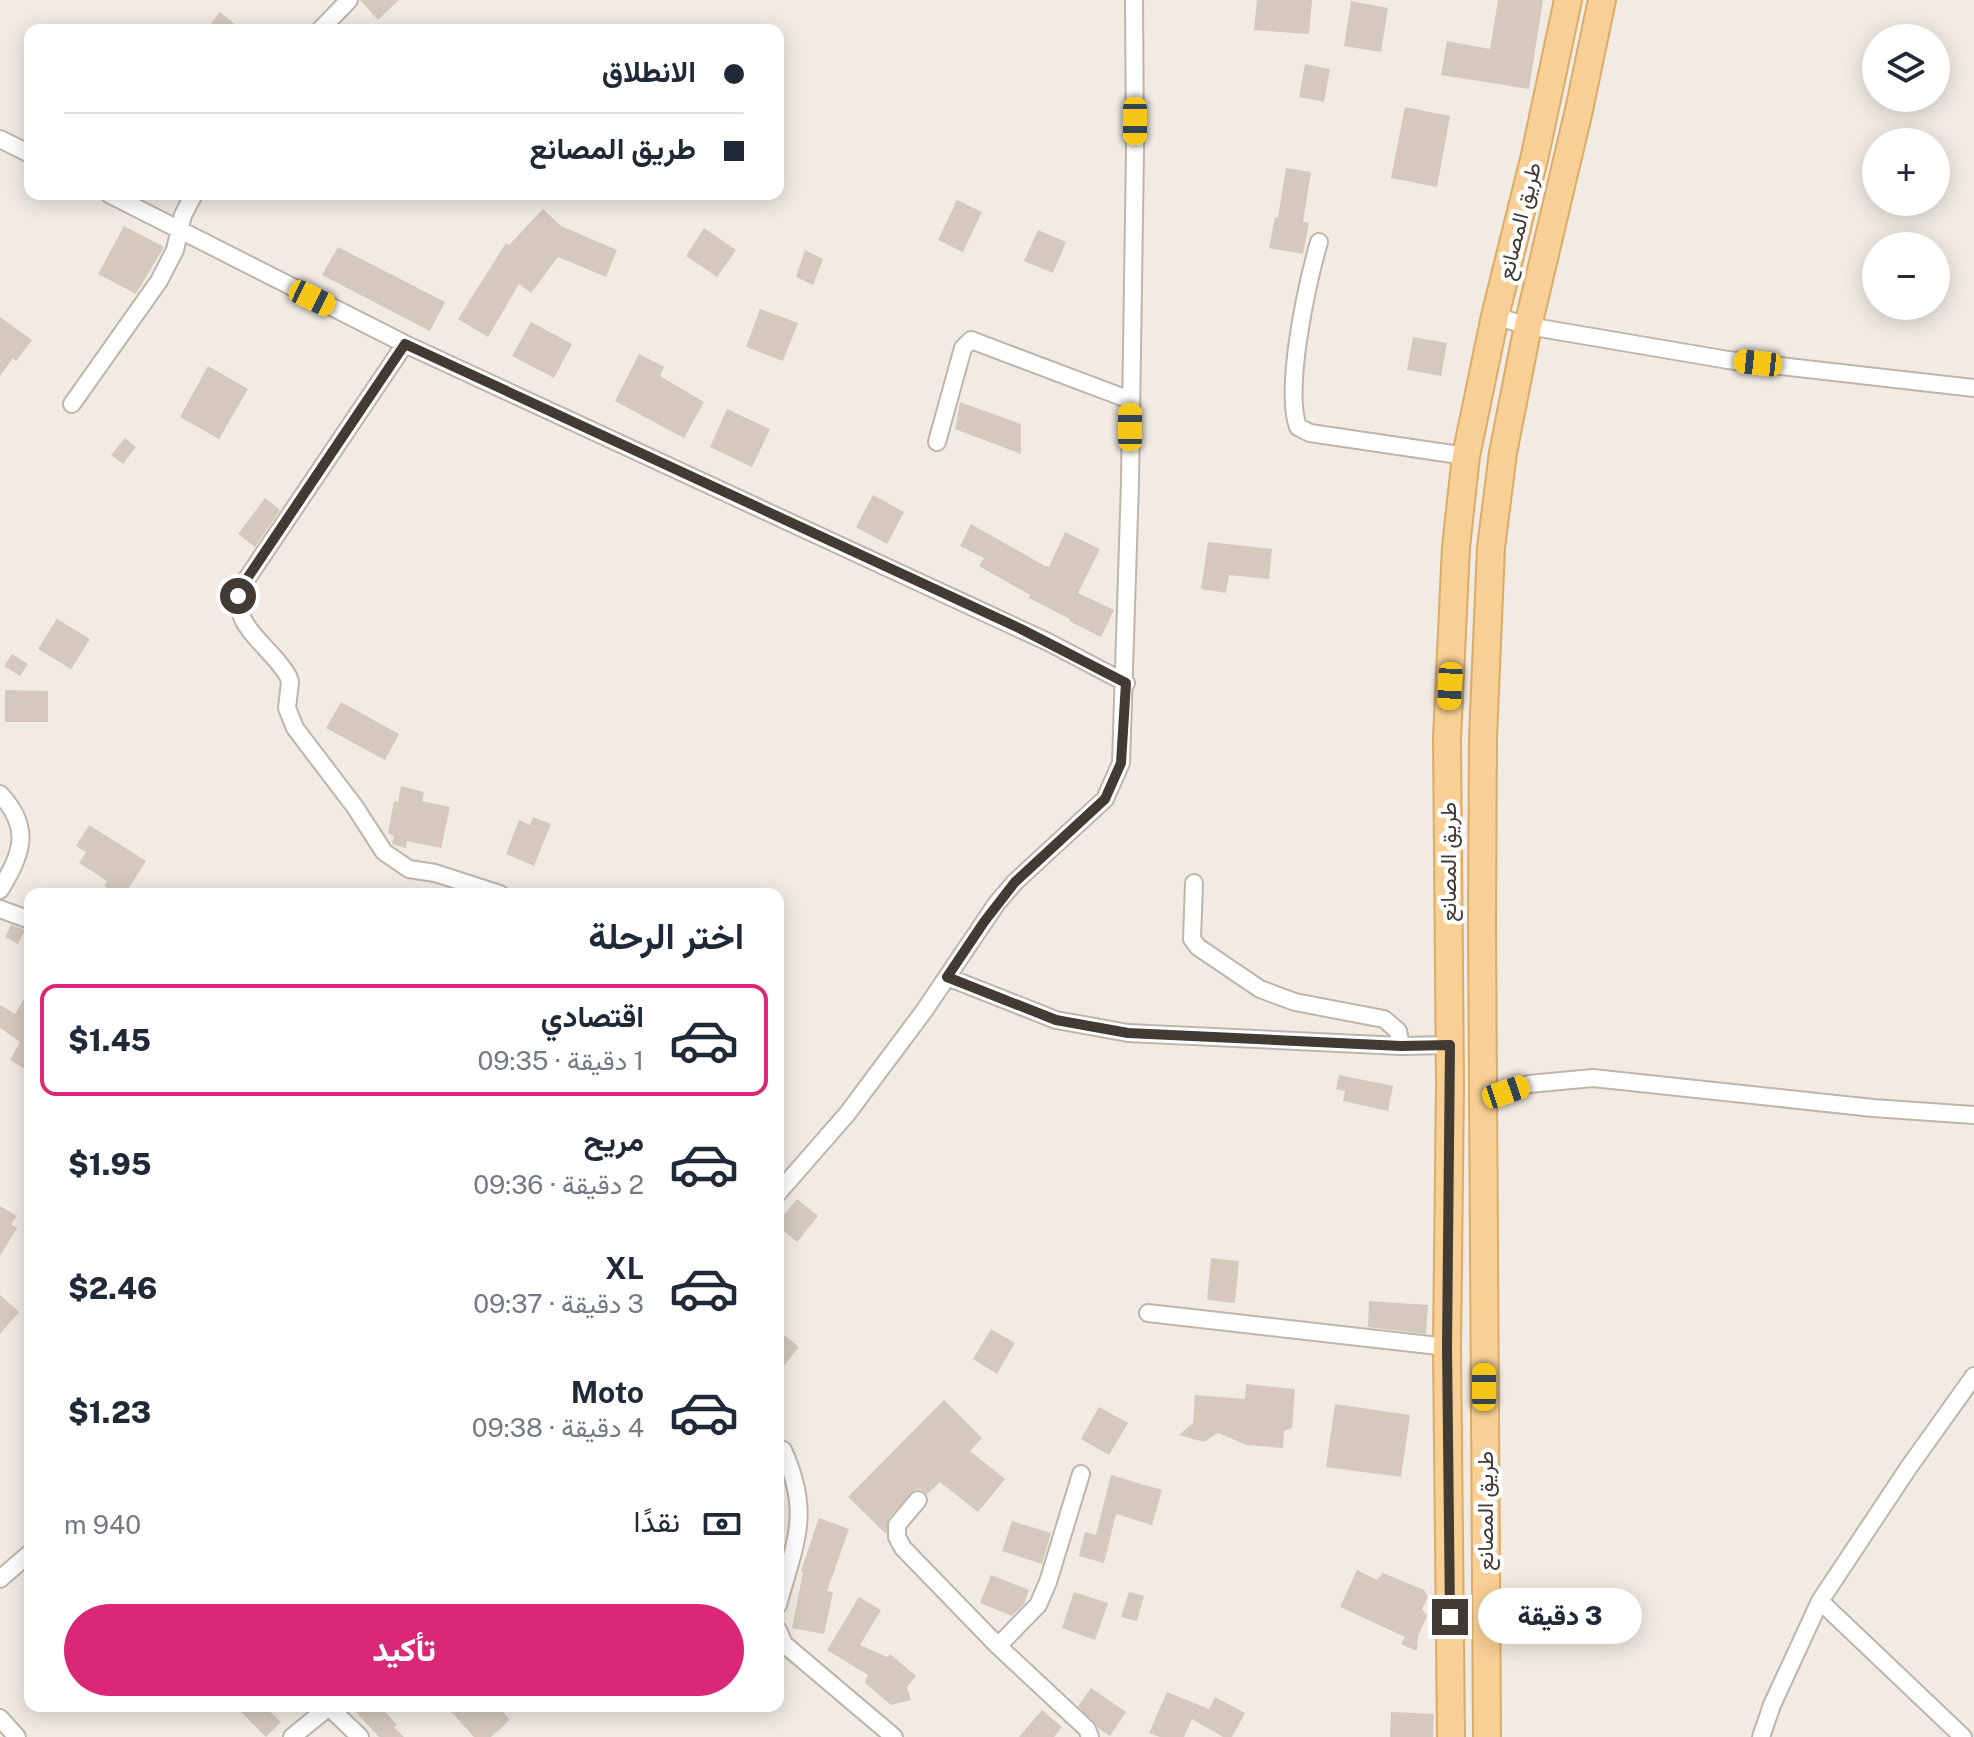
<!DOCTYPE html>
<html lang="ar">
<meta charset="utf-8">
<style>
body{margin:0;font-family:"Public Sans",Vazirmatn,sans-serif;background:#f2f2f3;color:#1f2937;direction:rtl;height:100vh;display:flex;flex-direction:column;font-size:30px;white-space:nowrap}
*{box-sizing:border-box;margin:0}
p{font-size:26px;color:#747a83}
.icon{flex:none;width:44px;height:44px;fill:none;stroke:currentColor;stroke-width:2;stroke-linecap:round;stroke-linejoin:round}
.map{position:relative;flex:1;overflow:hidden;direction:ltr}
.drawer{position:absolute;left:24px;top:888px;width:760px;height:824px;display:flex;flex-direction:column;background:#fff;border-radius:16px;box-shadow:0 4px 20px #0003;direction:rtl}
.drawer>*{flex:none}
.top-card{position:absolute;left:24px;top:24px;width:760px;height:176px;border-radius:16px;box-shadow:0 4px 20px #0003;direction:rtl;display:grid;align-content:center;height:176px;padding:0 40px;background:#fff}
.fabs{position:absolute;left:1862px;top:24px;display:grid;gap:16px}
.fabs a{display:grid;place-items:center;width:88px;height:88px;border-radius:50%;background:#fff;box-shadow:0 4px 20px #0003;font-size:40px}
.end{position:absolute;width:36px;height:36px;margin:-18px;border:10px solid #423b34;background:#fff;box-shadow:0 0 0 4px #fff}
.from{border-radius:50%}
.bubble{position:absolute;height:56px;border-radius:28px;background:#fff;box-shadow:0 4px 20px #0003;font-size:26px;font-weight:800;line-height:56px;text-align:center;direction:rtl}
.car{position:absolute;width:24px;height:48px;margin:-24px -12px;border-radius:10px;box-shadow:0 0 6px 2px #0007;background:linear-gradient(#f5c518 24%,#345 0 40%,#f5c518 0 76%,#345 0 86%,#f5c518 0)}
.top-card b{display:flex;align-items:center;gap:28px;height:76px;font-size:30px}
.top-card b+b{border-top:2px solid #e0e1e3}
.top-card i{width:20px;height:20px;background:#1f2937}
ul{padding:0;list-style:none}
li{display:flex;align-items:center;gap:24px;height:112px;margin:0 16px 12px;padding:0 24px;border:4px solid transparent;border-radius:16px}
li div{flex:1}
li b{display:block;font-size:30px}
li em{font-style:normal;font-weight:800}
li.current{border-color:#db2777}
li>.icon{width:72px;height:72px;stroke-width:1.5}
h2{padding:0 40px;font-size:36px;line-height:96px}
.pay{display:flex;align-items:center;gap:20px;height:88px;padding:0 40px;font-size:30px}
.pay p{margin-inline-start:auto}
.primary-button{display:flex;gap:16px;margin-top:auto;padding:16px 40px}
.primary-button a{flex:1;height:92px;border-radius:48px;background:#db2777;color:#fff;font-size:32px;font-weight:800;line-height:92px;text-align:center}
.map>svg:first-child{display:block}
.building{fill:#d5c9bd}
.lines{fill:none;stroke-linecap:round;stroke-linejoin:round}
.street-casing{stroke:#bfb5aa;stroke-width:20}
.primary-casing{stroke:#dcab67;stroke-width:30}
.street{stroke:#fff;stroke-width:16}
.primary{stroke:#f8d096;stroke-width:26}
.route{stroke:#423b34;stroke-width:10}
.labels{text-anchor:middle;stroke-width:8;stroke-linejoin:round;paint-order:stroke}
.street-label{font-size:22px;fill:#423b34;stroke:#fff}
</style>
<div class="map">
<svg width="1974" height="1737" viewBox="0 0 1974 1737">
<rect width="100%" height="100%" fill="#f1ebe4"/>
<!-- building -->
<path class="building" d="M360,0H399L378,20Z
M1257,0H1312L1309,34L1254,30Z
M1498,0H1543L1529,89L1441,75L1447,41L1490,49Z
M1351,1L1388,8L1381,52L1344,46Z
M220,12L242,30H206Z
M1305,64L1330,69L1324,102L1299,97Z
M1405,107L1450,116L1437,187L1391,178Z
M1286,168L1311,172L1303,222L1309,223L1303,254L1269,248L1275,217L1278,218Z
M957,200L982,212L963,252L938,240Z
M543,209L561,226L617,250L606,277L558,257L531,293L519,284L488,337L458,319L506,243L509,245Z
M124,226L164,247L136,294L98,274Z
M704,228L736,250L717,277L686,256Z
M1038,230L1066,242L1053,273L1024,261Z
M338,247L445,302L430,331L322,275Z
M805,250L823,259L813,285L796,277Z
M760,309L798,323L783,361L746,347Z
M0,317L32,340L16,361L13,358L0,376Z
M531,322L572,344L554,378L512,356Z
M1413,337L1447,343L1441,376L1407,370Z
M639,354L664,367L660,376L704,402L684,438L615,401Z
M208,366L248,389L219,439L180,417Z
M960,402L1021,424V454L955,429Z
M727,409L770,429L752,467L710,447Z
M125,438L136,447L123,464L111,455Z
M873,495L904,512L887,544L856,527Z
M265,498L280,510L255,547L238,534Z
M971,524L1045,566L1049,567L1065,532L1100,549L1078,593L1114,610L1101,637L1069,621L1070,619L1029,598L1030,595L979,566L984,558L960,546Z
M1208,542L1272,549L1269,579L1229,575L1226,593L1201,589Z
M57,619L90,639L71,669L38,649Z
M12,654L28,664L20,676L4,666Z
M5,690L48,691V722H5Z
M341,702L399,734L385,760L326,728Z
M401,786L424,792L422,801L450,807L441,848L407,841L406,848L392,844L394,836L388,833L394,801L398,802Z
M533,817L551,824L534,866L506,854L519,820L530,825Z
M89,825L146,861L125,894H116L104,886L107,881L79,863L86,852L76,846Z
M11,925L25,930L18,944L5,937Z
M30,989V1072L10,1060L20,1042L0,1028V1005L15,1014Z
M1339,1075L1393,1086L1388,1111L1343,1101L1345,1091L1336,1089Z
M797,1199L818,1216L797,1242L778,1226V1222Z
M0,1206L17,1216L11,1224L17,1228L0,1256Z
M1211,1258L1239,1261L1235,1303L1207,1300Z
M0,1295L19,1312L0,1334Z
M1369,1301L1428,1305L1426,1334L1368,1327Z
M991,1329L1015,1343L997,1374L973,1359Z
M778,1330L799,1347L778,1373Z
M1246,1384L1295,1389L1292,1428L1284,1431L1283,1448L1247,1445L1218,1433L1204,1442L1179,1435L1193,1423L1195,1395L1245,1399Z
M944,1400L982,1438L970,1451L1005,1479L978,1512L940,1482L927,1494L921,1489L914,1490L889,1518L886,1534L848,1497Z
M1335,1404L1410,1415L1401,1477L1326,1467Z
M1099,1407L1128,1423L1109,1455L1081,1439Z
M1111,1475L1162,1490L1152,1525L1116,1514L1104,1563L1079,1556L1085,1532L1096,1535Z
M819,1518L849,1529L827,1591L833,1592L824,1634L792,1628L803,1572L801,1571Z
M1012,1521L1051,1533L1042,1564L1002,1551Z
M1357,1570L1377,1580L1383,1573L1424,1590L1428,1597L1422,1609L1427,1616L1418,1636L1417,1651L1401,1644L1405,1637L1340,1607Z
M991,1575L1029,1590L1024,1604L1012,1616L980,1603Z
M1074,1592L1108,1603L1095,1640L1062,1628Z
M1129,1592L1144,1596L1137,1621L1121,1617Z
M859,1597L881,1610L860,1645L887,1657L890,1654L916,1676L907,1687L911,1700L891,1705L865,1683L868,1675L827,1650Z
M1091,1688L1126,1712L1110,1736L1098,1728L1078,1706Z
M1167,1692L1209,1709L1215,1697L1245,1713L1232,1737H1223L1192,1719L1184,1737H1160L1149,1733Z
M235,1706H264L281,1722L266,1737Z
M350,1706H380L397,1725L394,1727L404,1737H379Z
M446,1706H498L510,1720L491,1737H474Z
M1042,1710L1062,1727L1054,1737H1019Z
M1391,1712L1434,1714L1433,1737H1390Z"/>
<g class="lines">
<defs>
<path id="street" d="M320,30L349,0
M0,139L30,154
M109,194L405,344L1048,642L1126,683
M1319,242C1307,284 1284,388 1298,427L1310,433L1466,456
M1495,316L1528,326L1728,360L1974,388
M405,344L242,586C227,626 271,645 288,676L290,682L287,708L295,728L355,807L384,852L409,869L435,873L500,894
M72,404L159,281L175,250L183,215L194,194
M937,442L963,348L971,340L1130,400
M0,794C33,829 21,855 0,890
M1194,883L1192,939L1198,947L1260,989L1295,1002L1384,1019L1398,1031L1401,1046
M0,909L30,920
M947,977L1056,1020L1128,1033L1401,1046L1450,1045
M1482,1100L1529,1084L1593,1078L1873,1108L1974,1115
M778,1193L847,1114L924,1011L997,903L1015,882L1105,799L1121,763L1130,482L1135,151L1134,0
M1148,1313L1447,1347
M918,1500L897,1525V1537L903,1548L998,1646L1087,1729L1090,1737
M0,1579L30,1553
M1820,1601L1963,1737
M778,1605C795,1542 812,1514 783,1450
M778,1630L784,1644L894,1737
M998,1646L1038,1605L1048,1582L1081,1474
M329,1707L360,1737
M0,1718L17,1737
M292,1737L330,1706
M1761,1737L1772,1705L1820,1601L1909,1467L1974,1376"/>
<path id="primary" d="M1451,1737L1447,1347L1450,1084L1447,738L1456,547L1466,456L1495,316L1535,155L1568,0
M1487,1737L1482,924L1483,737L1491,548L1503,453L1528,326L1579,110L1602,0"/>
</defs>
<!-- street casing -->
<use href="#street" class="street-casing"/>
<!-- primary casing -->
<use href="#primary" class="primary-casing"/>
<!-- street -->
<use href="#street" class="street"/>
<!-- primary -->
<use href="#primary" class="primary"/>
</g>
<g class="lines">
<!-- route -->
<path class="route" d="M238,596L242,586L405,344L1021,629L1126,683L1121,763L1105,799L1015,882L984,922L947,977L1056,1020L1128,1033L1401,1046L1450,1045L1447,1347L1450,1617"/>
</g>
<g class="labels">
<!-- street labels -->
<g class="street-label">
<text transform="translate(1519 221) rotate(-76)" y="8">طريق المصانع</text>
<text transform="translate(1448 862) rotate(-90)" y="8">طريق المصانع</text>
<text transform="translate(1485 1511) rotate(-90)" y="8">طريق المصانع</text>
</g>
</g>
</svg>
<div class="fabs">
<a><svg class="icon" aria-label="layers" viewBox="0 0 24 24"><path d="M12 4l9 5-9 5-9-5zM3 14l9 5 9-5"/></svg></a>
<a>+</a>
<a>−</a>
</div>
<i class="end from" style="left:238px;top:596px"></i>
<i class="end" style="left:1450px;top:1617px"></i>
<div class="bubble" style="left:1478px;top:1588px;width:164px">3 دقيقة</div>
<i class="car" style="left:1135px;top:121px;rotate:180deg"></i>
<i class="car" style="left:312px;top:298px;rotate:116deg"></i>
<i class="car" style="left:1758px;top:363px;rotate:276deg"></i>
<i class="car" style="left:1130px;top:427px;rotate:0deg"></i>
<i class="car" style="left:1450px;top:686px;rotate:183deg"></i>
<i class="car" style="left:1506px;top:1092px;rotate:71deg"></i>
<i class="car" style="left:1484px;top:1387px;rotate:0deg"></i>
<div class="top-card">
<b><i class="from"></i>الانطلاق</b>
<b><i></i>طريق المصانع</b>
</div>
<section class="drawer">
<h2>اختر الرحلة</h2>
<ul>
<li class="current"><svg class="icon" aria-label="car" viewBox="0 0 24 24"><path d="M5 17H2v-5l4-1 3-4h7l3 4 3 1v5h-3M9 17h6M6 11h13"/><circle cx="7" cy="17" r="2"/><circle cx="17" cy="17" r="2"/></svg><div><b>اقتصادي</b><p>1 دقيقة · 09:35</p></div><em>$1.45</em></li>
<li><svg class="icon" aria-label="car" viewBox="0 0 24 24"><path d="M5 17H2v-5l4-1 3-4h7l3 4 3 1v5h-3M9 17h6M6 11h13"/><circle cx="7" cy="17" r="2"/><circle cx="17" cy="17" r="2"/></svg><div><b>مريح</b><p>2 دقيقة · 09:36</p></div><em>$1.95</em></li>
<li><svg class="icon" aria-label="car" viewBox="0 0 24 24"><path d="M5 17H2v-5l4-1 3-4h7l3 4 3 1v5h-3M9 17h6M6 11h13"/><circle cx="7" cy="17" r="2"/><circle cx="17" cy="17" r="2"/></svg><div><b>XL</b><p>3 دقيقة · 09:37</p></div><em>$2.46</em></li>
<li><svg class="icon" aria-label="car" viewBox="0 0 24 24"><path d="M5 17H2v-5l4-1 3-4h7l3 4 3 1v5h-3M9 17h6M6 11h13"/><circle cx="7" cy="17" r="2"/><circle cx="17" cy="17" r="2"/></svg><div><b>Moto</b><p>4 دقيقة · 09:38</p></div><em>$1.23</em></li>
</ul>
<div class="pay"><svg class="icon" aria-label="cash" viewBox="0 0 24 24"><path d="M3 7h18v10H3z"/><circle cx="12" cy="12" r="2"/></svg>نقدًا<p>940 m</p></div>
<div class="primary-button"><a>تأكيد</a></div>
</section>
</div>
